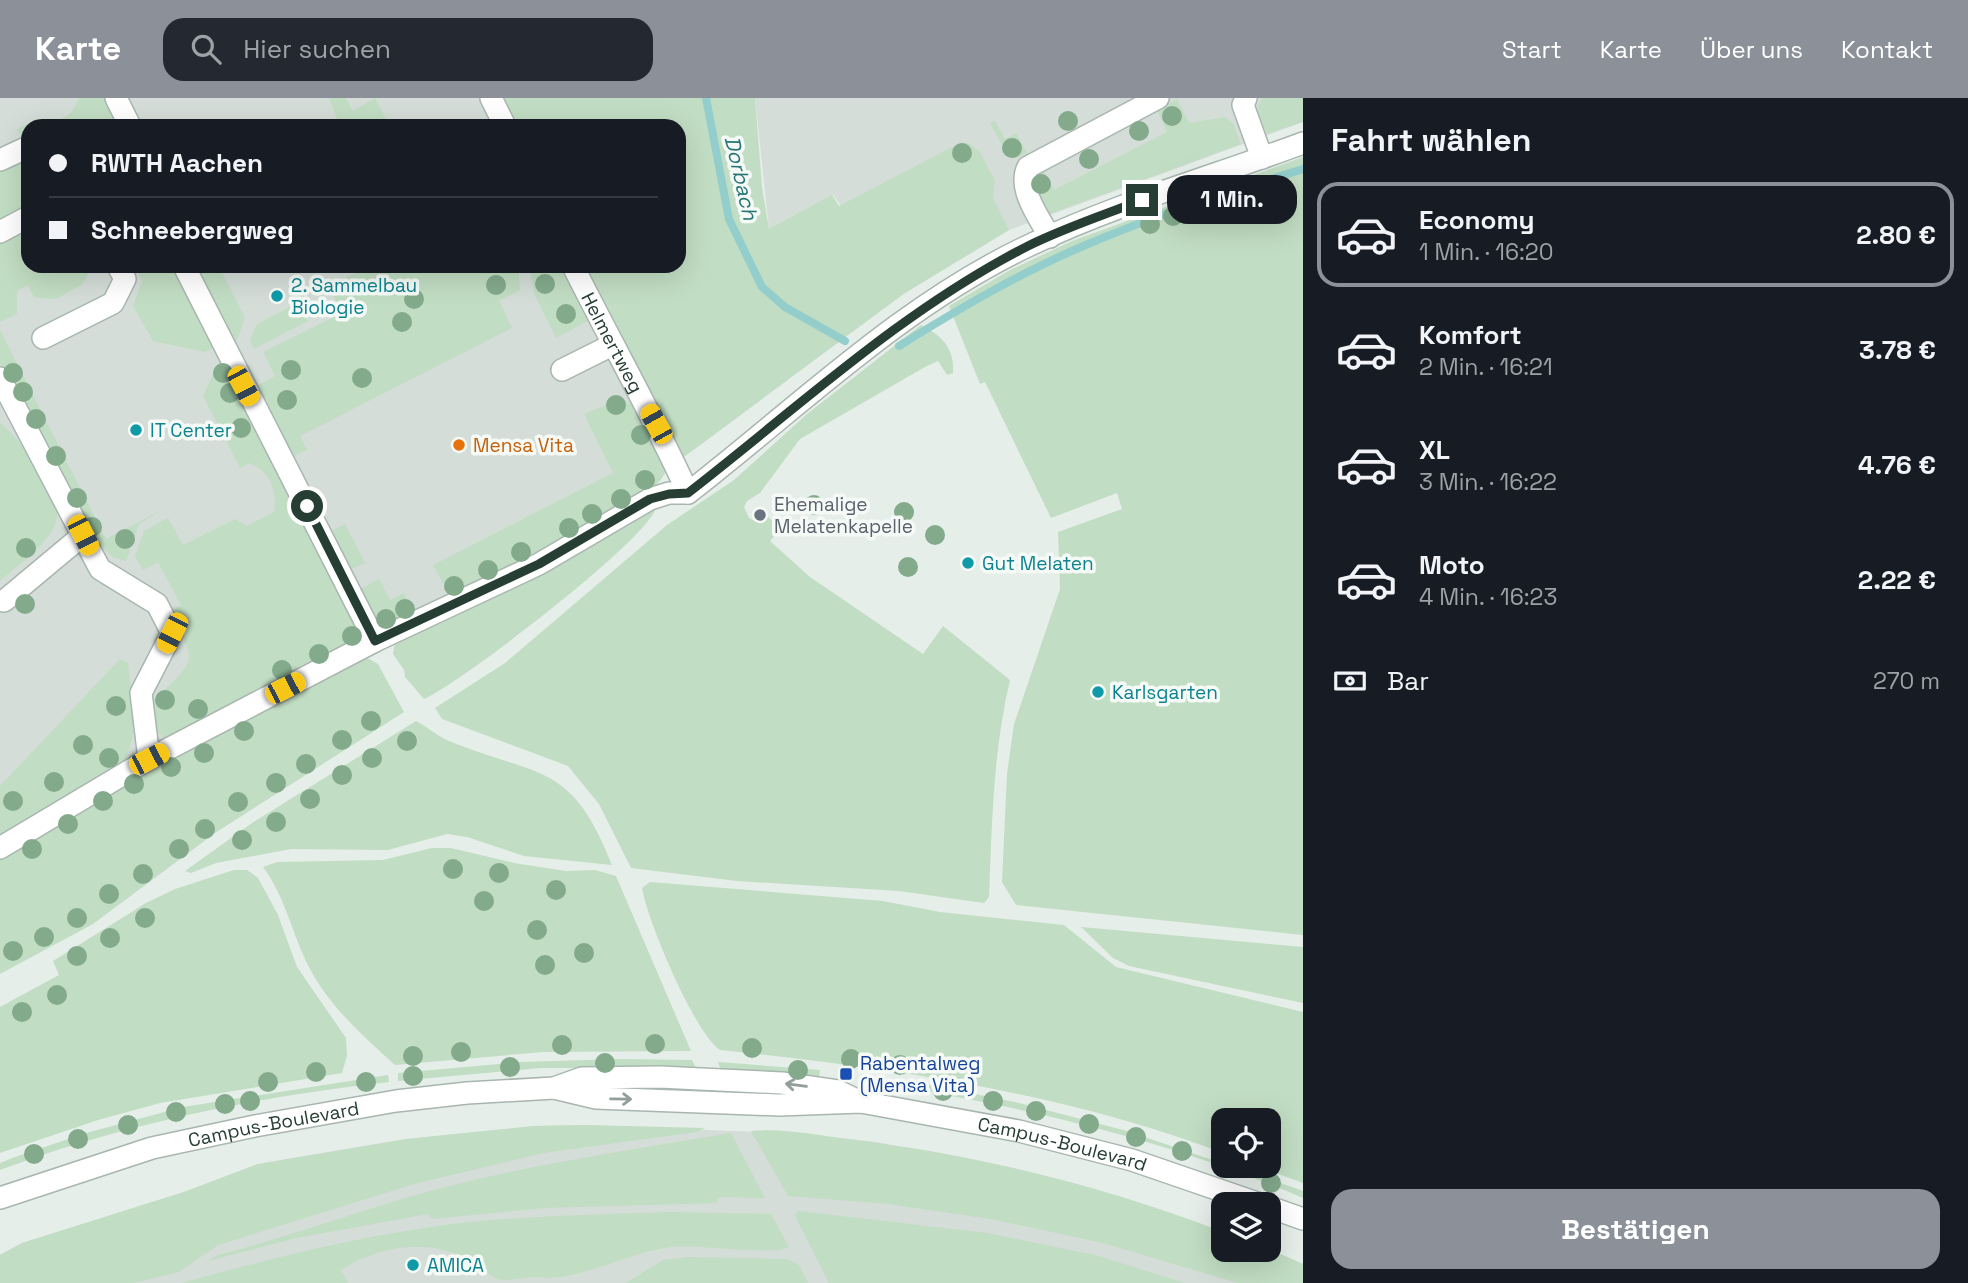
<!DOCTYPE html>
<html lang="de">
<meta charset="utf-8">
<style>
body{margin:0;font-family:"Space Grotesk",sans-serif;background:#242831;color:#f1f3f6;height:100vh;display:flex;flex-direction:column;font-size:26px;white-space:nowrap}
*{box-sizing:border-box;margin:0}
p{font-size:23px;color:#9ea1a6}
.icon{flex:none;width:38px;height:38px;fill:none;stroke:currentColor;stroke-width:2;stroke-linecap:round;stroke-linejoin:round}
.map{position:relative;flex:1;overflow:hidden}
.drawer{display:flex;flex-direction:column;background:#171b24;width:665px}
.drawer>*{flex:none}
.guide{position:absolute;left:21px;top:21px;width:665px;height:154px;border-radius:21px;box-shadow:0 7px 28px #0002;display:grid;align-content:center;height:154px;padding:0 28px;background:#171b24}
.buttons{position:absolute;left:1211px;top:1010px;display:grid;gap:14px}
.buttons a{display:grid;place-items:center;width:70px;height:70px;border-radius:14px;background:#171b24;box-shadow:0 7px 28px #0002;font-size:35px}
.end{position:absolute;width:32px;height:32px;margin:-16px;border:9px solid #263e33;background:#fff;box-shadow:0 0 0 4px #fff}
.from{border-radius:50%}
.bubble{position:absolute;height:49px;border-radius:21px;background:#171b24;box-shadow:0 7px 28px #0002;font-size:23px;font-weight:700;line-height:49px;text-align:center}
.car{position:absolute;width:21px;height:42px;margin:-21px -10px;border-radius:9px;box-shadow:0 0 5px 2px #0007;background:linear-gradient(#f5c518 24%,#345 0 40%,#f5c518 0 76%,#345 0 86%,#f5c518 0)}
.guide b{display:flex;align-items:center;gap:24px;height:66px;font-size:26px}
.guide b+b{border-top:2px solid #363941}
.guide i{width:18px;height:18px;background:#f1f3f6}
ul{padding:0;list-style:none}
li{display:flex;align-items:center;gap:21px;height:105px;margin:0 14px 10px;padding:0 14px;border:4px solid transparent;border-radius:21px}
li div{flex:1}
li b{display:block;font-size:26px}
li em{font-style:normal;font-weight:700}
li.selected{border-color:#8c9099}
li>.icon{width:63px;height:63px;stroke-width:1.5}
h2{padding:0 28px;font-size:32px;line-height:84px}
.pay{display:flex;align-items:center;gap:18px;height:77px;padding:0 28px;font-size:26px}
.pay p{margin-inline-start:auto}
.button{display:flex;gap:14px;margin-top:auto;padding:14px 28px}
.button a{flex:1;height:80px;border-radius:21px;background:#8c9099;color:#fff;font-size:28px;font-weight:700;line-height:80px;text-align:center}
header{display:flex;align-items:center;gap:42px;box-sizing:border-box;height:98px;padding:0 35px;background:#8c9099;color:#fff}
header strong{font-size:33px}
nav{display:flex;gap:38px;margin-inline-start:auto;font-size:24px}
.search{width:490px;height:63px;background:#242831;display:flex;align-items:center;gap:18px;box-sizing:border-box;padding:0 24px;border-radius:21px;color:#9ea1a6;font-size:26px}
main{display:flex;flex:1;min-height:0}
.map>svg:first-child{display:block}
.built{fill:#d4ddd7}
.green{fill:#c1ddc3}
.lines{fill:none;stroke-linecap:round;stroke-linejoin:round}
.stream{stroke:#93cecc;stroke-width:8}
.minor-casing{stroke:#a9b6af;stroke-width:24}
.minor{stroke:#fff;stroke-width:21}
.tree{fill:#84aa8c}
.oneway{stroke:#929e99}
.route{stroke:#263e33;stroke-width:9}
.culture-dot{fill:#0f9aa8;stroke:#f6faf7;stroke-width:2.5}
.food-dot{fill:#e8710a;stroke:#f6faf7;stroke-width:2.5}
.worship-dot{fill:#6b7280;stroke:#f6faf7;stroke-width:2.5}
.transit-dot{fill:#1a4fb4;stroke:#f6faf7;stroke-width:2.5}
.labels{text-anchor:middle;stroke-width:7;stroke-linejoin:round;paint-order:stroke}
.culture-label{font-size:19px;fill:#0d838f;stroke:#f6faf7;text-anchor:start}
.street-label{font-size:19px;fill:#263e33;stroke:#f6faf7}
.food-label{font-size:19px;fill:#c56008;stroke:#f6faf7;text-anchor:start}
.worship-label{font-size:19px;fill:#5b616d;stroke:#f6faf7;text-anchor:start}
.transit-label{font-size:19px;fill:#164399;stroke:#f6faf7;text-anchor:start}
.water-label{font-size:21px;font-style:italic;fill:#247675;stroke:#f6faf7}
</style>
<header>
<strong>Karte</strong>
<div class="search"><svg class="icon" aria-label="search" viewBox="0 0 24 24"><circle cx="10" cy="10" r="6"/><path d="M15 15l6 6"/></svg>Hier suchen</div>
<nav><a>Start</a><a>Karte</a><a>Über uns</a><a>Kontakt</a></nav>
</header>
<main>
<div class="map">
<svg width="1303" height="1185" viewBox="0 0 1303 1185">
<rect width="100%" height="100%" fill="#e6eee9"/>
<!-- built -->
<path class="built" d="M0,0H500L515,28H28V168H586L684,359L636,402L0,730Z
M755,0H1303V24L1009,132L905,195L833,97L769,131Z
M585,1027L807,1036L876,1044L1016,1071L1087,1089L1223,1134V1152L1269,1151L1303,1166V1185H0V1157L22,1145L184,1094L258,1066L406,1041L534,1028Z"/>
<!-- green -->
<path class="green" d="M79,0H107L122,28H28V39L24,40L16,32L36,21C57,25 71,22 79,0Z
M329,0H346L353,13L375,0L390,28H340Z
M500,0H755L762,89L769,131L832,97L839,108L958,46L968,45L980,54L995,83L993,100L1009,132L905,195L684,359L586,168H679V28H515Z
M1262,0H1303V24L1267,36L1257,10Z
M1177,1L1189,25L1225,19L1233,26L1241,46L1046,117L1033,86L1037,78L1044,73L1054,92L1167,34L1157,12Z
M995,23L1005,41L1016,35L1027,55L1017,60L1008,58L990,25Z
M28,59V107L0,122V74Z
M1303,59V837L1016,807L1002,784L1007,676L1014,626L1060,491L1058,434L1122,411L1117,395L1051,420L985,284L980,286L949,208L1010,172L1072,143Z
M28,129V168H92L83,186L56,201L34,199L28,187L17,193V216L0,224V144Z
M135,168H175L214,250L205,254L153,243L133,208L142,183Z
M194,168H219L245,220L235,247Z
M369,168H518L520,192L499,203L512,230L300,338L307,352L292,359L255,289L275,278L263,254L342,215L329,188Z
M529,168H566L590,218L588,223L556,240L535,198Z
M298,205L308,223L254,251L250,242L257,226Z
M921,227C942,237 955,251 953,275L947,277L938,263L925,269L800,341L760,395L747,403L744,409L749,420L755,423L768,419L781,430L770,443L810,479L923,556L943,528L1010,582C993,654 992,725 989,799L984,805L899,793L737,783L631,770L599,706L568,668L442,621L435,610L505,565L667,427L734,382L807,316Z
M0,232L106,441L164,411L139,426L126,463L113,459L87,434L0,265Z
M224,270L364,542L165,641L152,630L149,607C159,594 193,572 189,555C185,541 175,526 169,514L181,507L158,464L143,472L135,458L144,433L168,420L183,447L235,421L247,428L274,414C277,393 271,374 249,365L240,370L203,298L213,276Z
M622,300C629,306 641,312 647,320C654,332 668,362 664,376C654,406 486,481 450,498L433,467L613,375L584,316Z
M0,324L28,352L57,410C61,440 20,465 0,483Z
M656,410C646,443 462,584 424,601L405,579L404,572L393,556L395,543Z
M345,426L365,465L349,472L329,434Z
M379,481L390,502L404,495L414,515L381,533L359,492Z
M120,561L128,565C132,603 140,630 124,665L0,743V688Z
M361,561H369L378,566L404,614L215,735L93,826L0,876V758L164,663Z
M416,623C428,629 437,638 449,643C540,680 571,663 612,767L524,758L467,739L447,736L388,752L291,751L216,765L191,775L185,773L252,725Z
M432,750H451L514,765L566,773L595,772L616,778L691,953L543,954L395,967C363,938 329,908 309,869C292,836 286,800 263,769L277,764L383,762Z
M234,772H247L258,780L278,817L297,869L346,940L347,958L342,975L160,1005L98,1022L0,1055V909L59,877L53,863L146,805L175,791Z
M650,784L883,803L940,814L1064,827L1116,869L1303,914V1085L1256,1068H1269V1022H1223V1055C1062,994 891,970 720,952C695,936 647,822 642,790Z
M1081,829L1303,849V905L1129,868L1113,860Z
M622,961L692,962L696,970H541L398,983V975L520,964Z
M718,964L820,972L819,978L721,972Z
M388,977L389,984C256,999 125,1025 0,1072V1065L15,1059L86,1035L183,1009Z
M921,985L1019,1005L1127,1033L1295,1090L1303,1093V1100C1181,1047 1050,1015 919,992Z
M585,1027L705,1030L696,1034L543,1055L414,1086L218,1147L179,1174L133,1185H0V1157L22,1145L184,1094L258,1066L406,1041L534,1028Z
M751,1033C782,1030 816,1037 847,1041C974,1056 1104,1088 1223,1134V1152L1269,1151L1303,1166V1185H1238L1103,1145L991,1121L889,1106L788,1098Z
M731,1035L765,1100L719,1099L716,1105L544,1110L432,1121L428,1116L296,1140L208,1163L218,1157C297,1137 374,1107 453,1087C545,1064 638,1051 731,1035Z
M798,1113L987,1135L1095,1157L1185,1185H829L795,1118Z
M668,1114L771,1116L789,1149C771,1158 697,1146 671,1149C626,1154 579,1185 535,1179C524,1180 512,1182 502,1182C494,1182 479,1167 470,1162C428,1140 380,1147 341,1172L348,1185H181C259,1164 338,1143 419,1131C501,1118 586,1117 668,1114Z
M689,1159L787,1161L799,1167L808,1185H626L663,1162Z"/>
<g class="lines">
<!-- stream -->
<path class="stream" d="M706,0L729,121L762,189L785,209L845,243
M899,248C957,212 1018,176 1081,149C1153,118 1228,94 1303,71"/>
<defs>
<g id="minor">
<path d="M116,0L130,28"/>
<path d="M491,0L505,28"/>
<path d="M1246,0L1243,7L1262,60"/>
<path d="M0,62L28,49"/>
<path d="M0,134L28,119"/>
<path d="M1050,139C1039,120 1017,90 1028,69L1158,0"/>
<path d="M184,168L375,543"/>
<path id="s1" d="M573,168C611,244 653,318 688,395"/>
<path d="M43,240L113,205L125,181L118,168"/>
<path d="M562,272L612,247"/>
<path d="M0,280L100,471L157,506L172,535L141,595L149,661"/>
<path d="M4,503L83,437"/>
<path d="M0,750L149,661L375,543L539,466L650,401L669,395H688C799,309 902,207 1030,147C1118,105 1212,79 1303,45"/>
<path id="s2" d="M554,990L596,1000L779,1007L861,1004L1019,1033L1132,1062L1260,1106"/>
<path id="s3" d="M0,1100L152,1050L255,1028L396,1003L467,995L554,990L582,980L660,979L782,985L838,993L861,1004"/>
<path d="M1269,1109L1303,1121"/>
</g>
</defs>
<!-- minor casing -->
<use href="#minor" class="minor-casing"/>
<!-- minor -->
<use href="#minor" class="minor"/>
</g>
<!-- trees -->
<g class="tree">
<circle cx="1172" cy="18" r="10"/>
<circle cx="1068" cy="23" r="10"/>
<circle cx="1139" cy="33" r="10"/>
<circle cx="1012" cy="50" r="10"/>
<circle cx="962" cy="55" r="10"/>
<circle cx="1089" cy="61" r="10"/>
<circle cx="1041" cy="86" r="10"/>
<circle cx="1279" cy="88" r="10"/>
<circle cx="1254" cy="95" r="10"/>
<circle cx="1231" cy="101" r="10"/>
<circle cx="1173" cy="118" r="10"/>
<circle cx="1150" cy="126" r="10"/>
<circle cx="545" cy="186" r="10"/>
<circle cx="496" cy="187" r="10"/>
<circle cx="414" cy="201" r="10"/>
<circle cx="566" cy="216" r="10"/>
<circle cx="402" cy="224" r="10"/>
<circle cx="291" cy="272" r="10"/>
<circle cx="13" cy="275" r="10"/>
<circle cx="223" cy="275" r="10"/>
<circle cx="362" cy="280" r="10"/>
<circle cx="23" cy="294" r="10"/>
<circle cx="230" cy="295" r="10"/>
<circle cx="287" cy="302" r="10"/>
<circle cx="616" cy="307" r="10"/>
<circle cx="36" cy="321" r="10"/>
<circle cx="241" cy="330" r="10"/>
<circle cx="641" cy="337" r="10"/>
<circle cx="56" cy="358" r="10"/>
<circle cx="645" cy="382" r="10"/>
<circle cx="77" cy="400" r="10"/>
<circle cx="621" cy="401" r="10"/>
<circle cx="814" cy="407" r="10"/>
<circle cx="904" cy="414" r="10"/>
<circle cx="592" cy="416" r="10"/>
<circle cx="92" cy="429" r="10"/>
<circle cx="569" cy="430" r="10"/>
<circle cx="935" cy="437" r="10"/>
<circle cx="125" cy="441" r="10"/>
<circle cx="26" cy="450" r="10"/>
<circle cx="521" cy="454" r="10"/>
<circle cx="908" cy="469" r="10"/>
<circle cx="488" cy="472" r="10"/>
<circle cx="454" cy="488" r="10"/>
<circle cx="25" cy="506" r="10"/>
<circle cx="405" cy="511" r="10"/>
<circle cx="386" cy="521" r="10"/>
<circle cx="352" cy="538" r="10"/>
<circle cx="319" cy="556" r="10"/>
<circle cx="282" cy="572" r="10"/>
<circle cx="165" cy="602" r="10"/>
<circle cx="116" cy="608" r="10"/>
<circle cx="198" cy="611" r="10"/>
<circle cx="371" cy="623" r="10"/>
<circle cx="244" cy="633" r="10"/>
<circle cx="342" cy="642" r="10"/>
<circle cx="407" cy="643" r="10"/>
<circle cx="83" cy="647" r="10"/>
<circle cx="204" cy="655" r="10"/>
<circle cx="109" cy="660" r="10"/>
<circle cx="372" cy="660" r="10"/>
<circle cx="306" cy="666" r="10"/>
<circle cx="171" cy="669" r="10"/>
<circle cx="342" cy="677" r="10"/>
<circle cx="54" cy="684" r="10"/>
<circle cx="276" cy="685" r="10"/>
<circle cx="134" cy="686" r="10"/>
<circle cx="310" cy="701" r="10"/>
<circle cx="13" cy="703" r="10"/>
<circle cx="103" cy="703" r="10"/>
<circle cx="238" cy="704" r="10"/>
<circle cx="276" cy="724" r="10"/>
<circle cx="68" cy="726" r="10"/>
<circle cx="205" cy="731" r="10"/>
<circle cx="242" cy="742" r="10"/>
<circle cx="32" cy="751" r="10"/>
<circle cx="179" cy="751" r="10"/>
<circle cx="453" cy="771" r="10"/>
<circle cx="499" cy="775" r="10"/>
<circle cx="143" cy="776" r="10"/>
<circle cx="556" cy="792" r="10"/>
<circle cx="109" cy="796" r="10"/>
<circle cx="484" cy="803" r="10"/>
<circle cx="77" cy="820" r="10"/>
<circle cx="145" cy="820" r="10"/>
<circle cx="537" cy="832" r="10"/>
<circle cx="44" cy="839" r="10"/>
<circle cx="110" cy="840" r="10"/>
<circle cx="13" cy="853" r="10"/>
<circle cx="584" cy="855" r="10"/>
<circle cx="77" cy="858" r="10"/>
<circle cx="545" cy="867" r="10"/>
<circle cx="57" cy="897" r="10"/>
<circle cx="22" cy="914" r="10"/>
<circle cx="655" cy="946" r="10"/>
<circle cx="562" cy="947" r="10"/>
<circle cx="752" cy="950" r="10"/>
<circle cx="461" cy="954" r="10"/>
<circle cx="413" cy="958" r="10"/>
<circle cx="851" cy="961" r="10"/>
<circle cx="605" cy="965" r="10"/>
<circle cx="900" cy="967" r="10"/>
<circle cx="510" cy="969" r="10"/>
<circle cx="798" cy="972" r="10"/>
<circle cx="316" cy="974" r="10"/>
<circle cx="413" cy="978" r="10"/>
<circle cx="268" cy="984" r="10"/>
<circle cx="366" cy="984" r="10"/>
<circle cx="943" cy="993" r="10"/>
<circle cx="250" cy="1003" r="10"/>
<circle cx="993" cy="1003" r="10"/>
<circle cx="225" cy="1006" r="10"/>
<circle cx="1036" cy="1013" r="10"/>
<circle cx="176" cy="1014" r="10"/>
<circle cx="1089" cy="1026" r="10"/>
<circle cx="128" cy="1027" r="10"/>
<circle cx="1136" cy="1039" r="10"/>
<circle cx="78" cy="1041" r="10"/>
<circle cx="1182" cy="1053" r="10"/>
<circle cx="34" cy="1056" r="10"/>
<circle cx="1271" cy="1085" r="10"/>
</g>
<!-- one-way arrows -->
<defs><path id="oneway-shaft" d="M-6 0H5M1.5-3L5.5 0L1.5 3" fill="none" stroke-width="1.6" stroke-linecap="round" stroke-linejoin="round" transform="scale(1.75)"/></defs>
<g class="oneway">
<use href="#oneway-shaft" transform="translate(796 987) rotate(-172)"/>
<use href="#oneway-shaft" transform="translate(621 1001) rotate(1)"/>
</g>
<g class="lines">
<!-- route -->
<path class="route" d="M307,408L375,543L539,466L650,401L669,396L688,395C799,309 902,212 1028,148C1064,130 1104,117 1142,102"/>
</g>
<!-- markers -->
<g class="culture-dot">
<circle cx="277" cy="198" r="7"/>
<circle cx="136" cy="332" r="7"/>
<circle cx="968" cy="465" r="7"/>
<circle cx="1098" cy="594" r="7"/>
<circle cx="413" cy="1167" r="7"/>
</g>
<circle class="food-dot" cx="459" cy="347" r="7"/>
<circle class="worship-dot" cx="760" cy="417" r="7"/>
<rect class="transit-dot" x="839" y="969" width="14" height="14" rx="3.5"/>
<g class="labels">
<!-- culture labels -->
<g class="culture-label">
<text x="291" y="194">2. Sammelbau<tspan x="291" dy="22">Biologie</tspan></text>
<text x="150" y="339">IT Center</text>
<text x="982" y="472">Gut Melaten</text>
<text x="1112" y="601">Karlsgarten</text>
<text x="427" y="1174">AMICA</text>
</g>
<!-- street labels -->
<g class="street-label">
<text dy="7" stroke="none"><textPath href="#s1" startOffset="86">Helmertweg</textPath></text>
<text dy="7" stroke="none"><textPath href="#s3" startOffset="284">Campus-Boulevard</textPath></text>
<text dy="7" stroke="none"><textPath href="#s2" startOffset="514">Campus-Boulevard</textPath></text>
</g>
<!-- food labels -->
<g class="food-label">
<text x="473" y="354">Mensa Vita</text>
</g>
<!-- worship labels -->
<g class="worship-label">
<text x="774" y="413">Ehemalige<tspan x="774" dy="22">Melatenkapelle</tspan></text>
</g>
<!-- transit labels -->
<g class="transit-label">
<text x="860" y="972">Rabentalweg<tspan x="860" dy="22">(Mensa Vita)</tspan></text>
</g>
<!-- water labels -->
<g class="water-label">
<text transform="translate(741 80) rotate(77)" y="7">Dorbach</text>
</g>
</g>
</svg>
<div class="buttons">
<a><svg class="icon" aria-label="locate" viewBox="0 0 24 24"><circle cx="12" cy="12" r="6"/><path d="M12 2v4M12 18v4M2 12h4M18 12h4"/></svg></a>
<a><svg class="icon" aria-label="layers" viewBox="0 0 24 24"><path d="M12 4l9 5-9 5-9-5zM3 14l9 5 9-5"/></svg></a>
</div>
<i class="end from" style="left:307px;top:408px"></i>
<i class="end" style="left:1142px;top:102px"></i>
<div class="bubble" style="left:1167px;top:77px;width:130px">1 Min.</div>
<i class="car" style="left:243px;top:288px;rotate:152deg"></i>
<i class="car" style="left:656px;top:326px;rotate:331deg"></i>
<i class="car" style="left:83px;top:437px;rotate:153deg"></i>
<i class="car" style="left:172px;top:535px;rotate:207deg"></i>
<i class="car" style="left:285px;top:590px;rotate:63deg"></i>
<i class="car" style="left:149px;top:661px;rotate:63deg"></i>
<div class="guide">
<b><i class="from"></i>RWTH Aachen</b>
<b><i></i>Schneebergweg</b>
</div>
</div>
<section class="drawer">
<h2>Fahrt wählen</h2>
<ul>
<li class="selected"><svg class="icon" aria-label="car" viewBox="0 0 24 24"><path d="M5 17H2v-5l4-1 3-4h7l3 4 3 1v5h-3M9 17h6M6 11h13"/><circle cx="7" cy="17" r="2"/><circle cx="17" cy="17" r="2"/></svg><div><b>Economy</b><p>1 Min. · 16:20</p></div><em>2.80 €</em></li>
<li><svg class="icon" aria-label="car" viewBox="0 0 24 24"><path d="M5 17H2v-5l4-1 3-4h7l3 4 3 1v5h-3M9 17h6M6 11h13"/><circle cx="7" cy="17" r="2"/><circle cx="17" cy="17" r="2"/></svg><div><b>Komfort</b><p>2 Min. · 16:21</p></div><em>3.78 €</em></li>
<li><svg class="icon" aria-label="car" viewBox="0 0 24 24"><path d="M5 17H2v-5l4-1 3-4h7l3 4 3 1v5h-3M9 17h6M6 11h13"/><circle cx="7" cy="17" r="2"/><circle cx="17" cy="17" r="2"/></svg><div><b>XL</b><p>3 Min. · 16:22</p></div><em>4.76 €</em></li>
<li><svg class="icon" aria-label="car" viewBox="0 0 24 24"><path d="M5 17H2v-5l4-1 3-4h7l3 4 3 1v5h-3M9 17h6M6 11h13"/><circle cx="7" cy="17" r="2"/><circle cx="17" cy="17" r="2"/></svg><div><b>Moto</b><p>4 Min. · 16:23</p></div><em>2.22 €</em></li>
</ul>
<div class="pay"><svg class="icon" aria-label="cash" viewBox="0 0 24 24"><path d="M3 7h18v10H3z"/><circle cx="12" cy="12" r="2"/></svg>Bar<p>270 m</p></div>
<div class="button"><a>Bestätigen</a></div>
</section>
</main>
